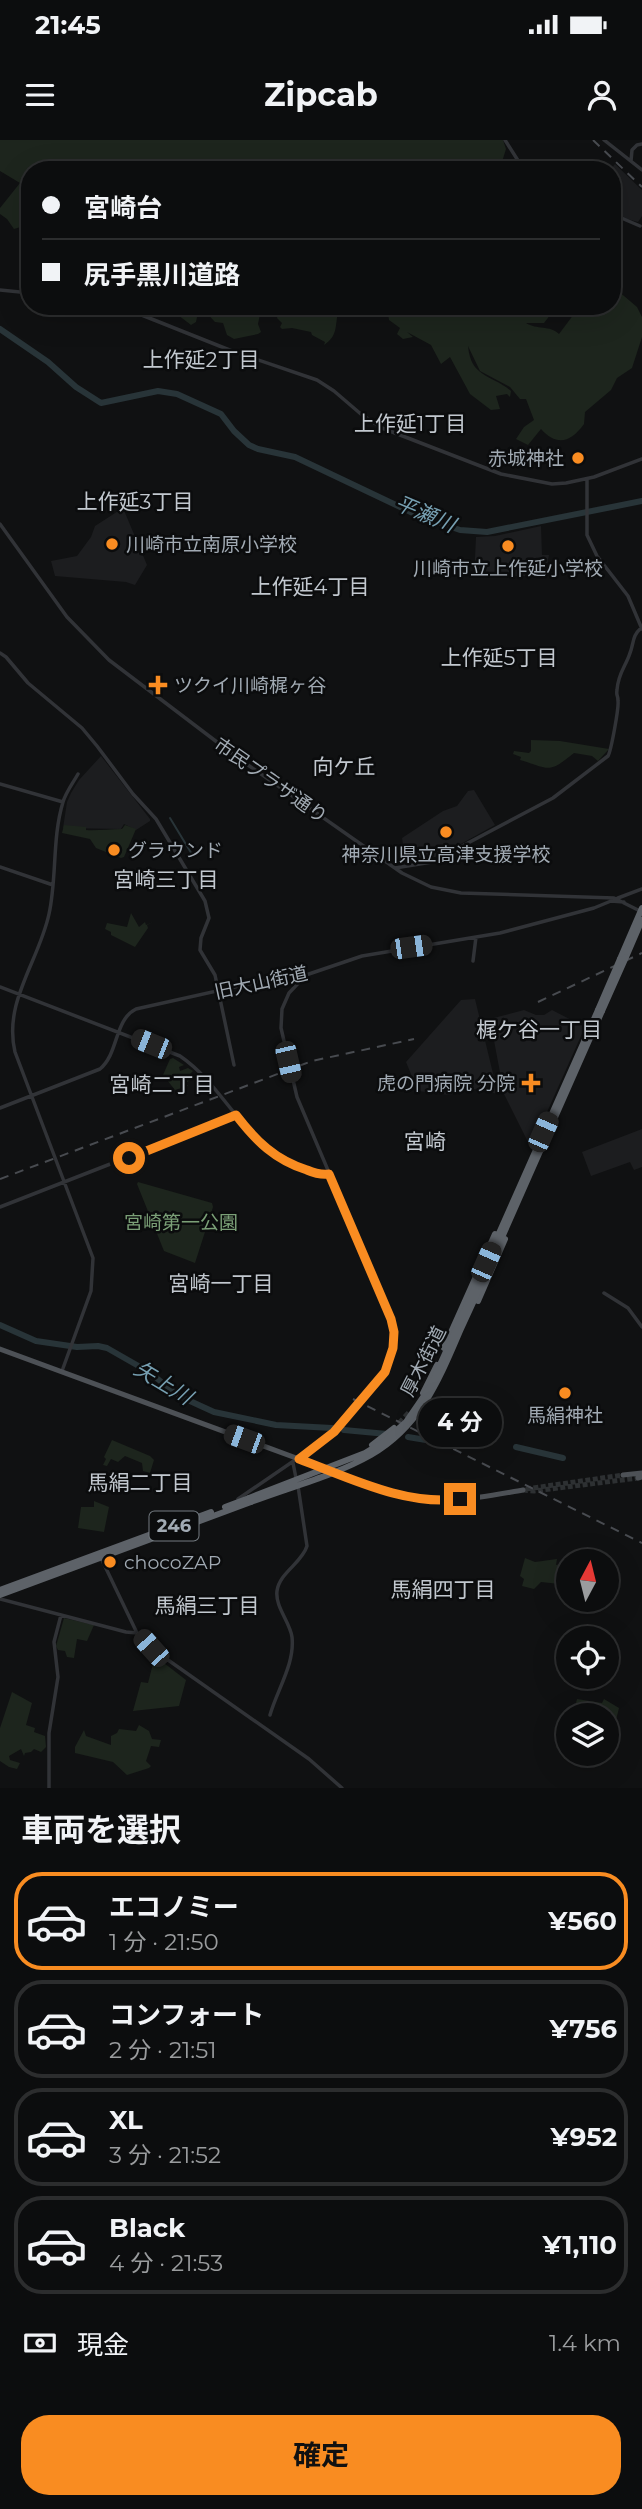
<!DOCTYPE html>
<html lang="ja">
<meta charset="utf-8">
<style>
body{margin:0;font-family:Montserrat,"Noto Sans JP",sans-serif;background:#1a1b1c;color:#f1f3f6;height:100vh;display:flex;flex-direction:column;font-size:26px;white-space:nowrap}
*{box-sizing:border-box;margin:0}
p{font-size:23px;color:#9a9c9e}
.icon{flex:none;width:38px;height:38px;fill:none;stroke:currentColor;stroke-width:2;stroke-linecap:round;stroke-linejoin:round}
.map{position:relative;height:1648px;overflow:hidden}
.panel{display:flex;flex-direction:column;background:#0c0d0e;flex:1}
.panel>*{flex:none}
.banner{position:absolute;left:21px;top:21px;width:600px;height:154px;border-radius:28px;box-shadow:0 7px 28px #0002,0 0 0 2px #2c2d2e;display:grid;align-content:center;height:154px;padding:0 21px;background:#0c0d0e}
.needle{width:46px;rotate:7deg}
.fabs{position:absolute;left:556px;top:1409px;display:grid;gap:14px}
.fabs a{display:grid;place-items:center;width:63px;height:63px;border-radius:50%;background:#0c0d0e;box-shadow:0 7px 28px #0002,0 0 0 2px #2c2d2e;font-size:35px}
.end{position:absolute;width:32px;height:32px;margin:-16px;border:9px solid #f98c21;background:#111;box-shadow:0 0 0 4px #111}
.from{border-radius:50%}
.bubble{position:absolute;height:49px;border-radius:24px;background:#0c0d0e;box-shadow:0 7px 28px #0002,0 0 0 2px #2c2d2e;font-size:23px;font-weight:700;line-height:49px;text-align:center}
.car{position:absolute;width:21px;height:42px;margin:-21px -10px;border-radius:9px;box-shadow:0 0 5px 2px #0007;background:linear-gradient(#222 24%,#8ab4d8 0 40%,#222 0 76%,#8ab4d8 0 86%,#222 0)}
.banner b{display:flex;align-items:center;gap:24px;height:66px;font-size:26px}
.banner b+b{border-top:2px solid #2c2d2e}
.banner i{width:18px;height:18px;background:#f1f3f6}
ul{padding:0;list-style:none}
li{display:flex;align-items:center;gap:21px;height:98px;margin:0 14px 10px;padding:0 7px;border:4px solid #2c2d2e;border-radius:28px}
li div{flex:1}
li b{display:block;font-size:26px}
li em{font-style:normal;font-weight:700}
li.active{border-color:#f98c21}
li>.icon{width:63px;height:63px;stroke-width:1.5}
h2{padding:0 21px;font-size:32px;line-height:84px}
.pay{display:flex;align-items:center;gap:18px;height:77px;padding:0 21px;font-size:26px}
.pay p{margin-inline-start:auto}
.button{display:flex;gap:14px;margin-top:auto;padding:14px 21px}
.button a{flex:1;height:80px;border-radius:28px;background:#f98c21;color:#111;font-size:28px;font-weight:700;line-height:80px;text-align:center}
.status{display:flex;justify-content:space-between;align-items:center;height:49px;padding:0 35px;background:#0c0d0e;direction:ltr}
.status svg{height:19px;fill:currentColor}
header{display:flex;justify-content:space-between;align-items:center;height:91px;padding:0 21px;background:#0c0d0e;font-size:32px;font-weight:700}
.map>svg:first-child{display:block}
.built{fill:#1c1d1f}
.green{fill:#1d251d}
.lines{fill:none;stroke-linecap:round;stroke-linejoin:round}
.stream{stroke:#283438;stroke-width:2}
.river{stroke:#283438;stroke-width:6}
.major-tunnel{stroke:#2d3032;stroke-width:5;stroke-dasharray:5 2.5;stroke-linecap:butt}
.highway-tunnel{stroke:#2d3032;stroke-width:6;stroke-dasharray:6 3;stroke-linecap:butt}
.minor{stroke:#313337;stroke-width:3.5}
.major{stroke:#4d5156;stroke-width:5}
.highway{stroke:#5d6268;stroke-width:6}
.rail{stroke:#484b50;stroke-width:2;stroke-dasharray:9 7;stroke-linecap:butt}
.highway-bridge{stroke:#5d6268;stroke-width:6}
.route{stroke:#f98c21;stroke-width:9}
.poi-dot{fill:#f98c21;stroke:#0b0c0d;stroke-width:2.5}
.labels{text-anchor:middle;stroke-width:5;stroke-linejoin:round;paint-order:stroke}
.shield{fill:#0b0c0d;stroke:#747b81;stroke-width:2}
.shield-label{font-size:18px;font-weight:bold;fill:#a1aab3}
.poi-label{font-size:19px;fill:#a1aab3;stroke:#0b0c0d;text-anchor:start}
.street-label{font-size:19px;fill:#a1aab3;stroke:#0b0c0d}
.park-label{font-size:19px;fill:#7ba077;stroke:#0b0c0d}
.neighbourhood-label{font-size:21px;fill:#c2c8cf;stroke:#0b0c0d}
.water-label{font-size:21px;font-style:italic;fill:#769fb1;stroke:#0b0c0d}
</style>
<div class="status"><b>21:45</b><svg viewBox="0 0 49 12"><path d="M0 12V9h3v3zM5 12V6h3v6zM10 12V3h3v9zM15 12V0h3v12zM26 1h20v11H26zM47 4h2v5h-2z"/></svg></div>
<header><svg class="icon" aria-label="menu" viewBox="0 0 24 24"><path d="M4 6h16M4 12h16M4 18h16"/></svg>Zipcab<svg class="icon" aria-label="person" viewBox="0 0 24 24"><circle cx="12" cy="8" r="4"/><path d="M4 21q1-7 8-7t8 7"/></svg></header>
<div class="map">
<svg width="642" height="1648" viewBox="0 0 642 1648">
<rect width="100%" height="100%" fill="#101112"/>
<!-- built -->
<path class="built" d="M615,24L642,50V76L638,82L623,78L613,70L612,30H610Z
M123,368L147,425L135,445L126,442L55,436L51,421L77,416L91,397L95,386Z
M541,386L542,415H549L545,435L474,438L476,397L495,396Z
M101,616L150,679V681L136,690L124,684L121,689L63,688L67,662L71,653L79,640Z
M474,650L495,685L439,716L406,724L402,698L443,671L457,666L468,651Z
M475,859L498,954L475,949L449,955L418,951L406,922L461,860Z
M524,870L536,875H544L552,870L585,887L531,1008L504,954L490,879Z
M642,989V1027L634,1030L630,1022L591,1036L582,1012Z"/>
<!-- green -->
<path class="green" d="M0,0H503L506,9L501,25L478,30H30V84L14,89L7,79L0,74V68L20,43L0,31Z
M613,150H617L637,167L642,177V197L632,228L617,238L611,250L585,272L584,284C571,302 557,307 541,289L528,305L516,299L524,287L534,280L526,259H520L510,247L480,231L468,206C471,238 491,234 511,251L510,257L507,254L496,256L500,269L491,270L470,254L450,217L441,224L431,205L407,192L413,197L403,199L397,194L400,188L389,180L387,166H557L544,183H526C537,190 550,185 559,194L580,166H612Z
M175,166H322L321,170L332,169L329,166H343L338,172C335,186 338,196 324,205L325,202L312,195L311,192L292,188L282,189L280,187L282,183L277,178L279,169L274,168L269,172L260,174L258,184L261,192L258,194L234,199L227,195L223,183L215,182L203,169L191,172L197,177L196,182L191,185L178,175Z
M531,600L560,601L609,609L598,621L592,616L574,613C548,634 550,629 520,620L521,617L513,614L514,611L529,613L531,611Z
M64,685L86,687V690C95,691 109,689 122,689L125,685L136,689L124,717L121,718L96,708L90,699L62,693Z
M131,773L139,787L145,782L146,785L153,782L147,785L148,788L135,807L111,795V792L105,789L107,783L127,787Z
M173,918L184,925L179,927L180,931L188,928L193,931L187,937L190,940L186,943L188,946L175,950L163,935L170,919Z
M138,1042L212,1063L213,1067L195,1123L164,1111L137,1044Z
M112,1300L150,1316L154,1320L150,1333L143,1331L142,1323L125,1316L118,1322L111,1319L107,1326L103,1325L106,1319L104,1317Z
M94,1361L109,1367L104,1392L78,1388L81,1367H94Z
M525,1418L535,1422L557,1419L556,1425L569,1422V1445L541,1442L534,1449L522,1446L524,1439L520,1436Z
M64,1478L94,1485L87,1501L77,1499L74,1518L67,1517L65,1511L58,1510L56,1506Z
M155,1516L186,1540L179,1566L133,1571L141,1542L148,1543Z
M12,1552L32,1563L26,1585L35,1588L34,1592L45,1596L46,1607L41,1612L34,1609L31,1612L25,1613L24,1616L21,1609L9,1616L10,1620L20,1623L17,1629L9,1627L0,1621V1588Z
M577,1559L602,1563L604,1559L619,1568L614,1588L612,1591L607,1589V1575L581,1574L575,1567Z
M139,1585L149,1591L152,1599L161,1600L159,1607L151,1606L146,1621L151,1626L149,1628L127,1635L113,1622L75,1613V1607L84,1590L86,1596L111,1605V1596L117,1593L119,1589L136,1591Z"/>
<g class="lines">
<!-- stream -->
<path class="stream" d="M170,678L193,716"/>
<!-- river -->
<path class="river" d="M0,189L48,222L76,247L101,263L158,251L177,254L221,274L234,291L249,305L258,309L295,317L417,375L460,390L487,392L642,361
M0,1185L36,1201L77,1207L98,1206L107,1208L149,1232L179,1256L214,1272L276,1285L332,1288
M344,1290L387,1294
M408,1297L426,1300
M516,1307L563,1318"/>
<!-- major-tunnel -->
<path class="major-tunnel" d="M526,1349L623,1335
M523,1350L534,1351L638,1338"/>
<!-- highway-tunnel -->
<path class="highway-tunnel" d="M399,1284L409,1273"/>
<!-- minor -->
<path class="minor" d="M505,0L524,30
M604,0L642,30
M631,21L632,10L637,5L642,4
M612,74L640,86
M0,150L30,153
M119,166L232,211L317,240L334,251L362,275L382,288L501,334L552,344L566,343L594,337L642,319
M587,340V395L597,416L628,456L642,489
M0,384L67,477L109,520L238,618L402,733L431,747L461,753L614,758L640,771
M0,513L6,517L28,543L82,588L97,606L133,654L156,679L205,761L209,778L201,798L200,810L215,835L234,925
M0,644L63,662
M0,727L53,745
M395,728L432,722L553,658L608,616C611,611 619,568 618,561C618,554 616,557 617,550C618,533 626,526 630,513C634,503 632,496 641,488
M618,758L642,749
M473,821L476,797
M0,847L180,916C227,948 246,1010 303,1029C311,1032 320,1036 329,1034
M0,968L100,929C119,913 114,880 136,869L293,834L303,837
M0,1067L236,975
M604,1153L628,1168L642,1187
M62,1231L91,1151L93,1118L15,912C3,862 39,821 49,774C57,738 52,698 63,662C66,652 73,643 78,634
M293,1323L296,1338
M238,1359L330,1296L377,1242L390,1223L393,1208L394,1192L388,1172L297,957L281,888L282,869L289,853L306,835L362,816L500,793L594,768L611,761L624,762
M101,1418L137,1493L151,1508L309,1619L342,1648
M0,1459L126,1492L137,1493
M270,1575C277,1550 295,1524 292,1497C290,1482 275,1467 277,1451C279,1433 302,1423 307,1406L298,1346
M49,1648V1593L58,1537L54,1502L61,1475"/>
<!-- major -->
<path class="major" d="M0,1209L326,1329
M336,1332C356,1339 376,1349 397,1355C438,1367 482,1357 523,1350
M623,1335L642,1333
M638,1338L642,1337"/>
<!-- highway -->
<path class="highway" d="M626,817L642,780
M620,819L642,768
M496,1100L598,870
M500,1102L602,871
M478,1161L505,1099
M444,1208L495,1094
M423,1253L437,1225
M372,1305L394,1288
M225,1367L249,1358
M0,1450L211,1372
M0,1455L251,1362"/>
<!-- rail -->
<path class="rail" d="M593,0L642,47
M538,862L642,813
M0,1039L312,921L414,899
M353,1259L642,1403"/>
<!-- highway-bridge -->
<path class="highway-bridge" d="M598,870L620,819
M602,871L626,817
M249,1358L365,1313L383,1302L406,1282L430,1247L496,1100
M251,1362C290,1347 334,1336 371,1315C420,1287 439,1240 460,1191C474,1161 487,1132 500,1102"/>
</g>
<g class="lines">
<!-- route -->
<path class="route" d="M129,1018L236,975C256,1001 275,1020 307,1030C314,1033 321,1035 329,1034L391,1179L394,1192L393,1208L385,1232L334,1292L299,1319C350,1338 405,1366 460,1359"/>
</g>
<!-- markers -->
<g class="poi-dot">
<circle cx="578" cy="318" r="7"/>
<circle cx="112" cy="404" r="7"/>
<circle cx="508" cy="406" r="7"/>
<path d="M154.5 534.5h7v7h7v7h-7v7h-7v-7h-7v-7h7z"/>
<circle cx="446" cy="692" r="7"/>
<circle cx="114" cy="710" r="7"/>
<path d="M527.5 932.5h7v7h7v7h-7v7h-7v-7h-7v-7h7z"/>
<circle cx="565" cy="1253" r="7"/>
<circle cx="110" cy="1422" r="7"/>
</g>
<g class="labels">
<!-- shield labels -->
<rect class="shield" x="149.5" y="1371.5" width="49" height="29" rx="5"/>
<g class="shield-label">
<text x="174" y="1392">246</text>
</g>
<!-- poi labels -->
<g class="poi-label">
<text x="564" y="325" text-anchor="end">赤城神社</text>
<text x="126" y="411">川崎市立南原小学校</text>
<text x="508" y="435" text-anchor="middle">川崎市立上作延小学校</text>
<text x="174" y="552">ツクイ川崎梶ヶ谷</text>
<text x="128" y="717">グラウンド</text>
<text x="446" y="721" text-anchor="middle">神奈川県立高津支援学校</text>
<text x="515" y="950" text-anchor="end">虎の門病院 分院</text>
<text x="565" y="1282" text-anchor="middle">馬絹神社</text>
<text x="124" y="1429">chocoZAP</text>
</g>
<!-- street labels -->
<g class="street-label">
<text transform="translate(271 640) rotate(35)" y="7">市民プラザ通り</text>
<text transform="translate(261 842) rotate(-12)" y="7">旧大山街道</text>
<text transform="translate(423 1221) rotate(-63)" y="7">厚木街道</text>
</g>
<!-- park labels -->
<g class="park-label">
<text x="181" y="1089">宮崎第一公園</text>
</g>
<!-- neighbourhood labels -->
<g class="neighbourhood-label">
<text x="201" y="227">上作延2丁目</text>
<text x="410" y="291">上作延1丁目</text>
<text x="135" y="369">上作延3丁目</text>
<text x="310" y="454">上作延4丁目</text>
<text x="499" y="525">上作延5丁目</text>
<text x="344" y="634">向ケ丘</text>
<text x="166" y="747">宮崎三丁目</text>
<text x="539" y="897">梶ケ谷一丁目</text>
<text x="162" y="952">宮崎二丁目</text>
<text x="425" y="1009">宮崎</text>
<text x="221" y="1151">宮崎一丁目</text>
<text x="140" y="1350">馬絹二丁目</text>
<text x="443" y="1457">馬絹四丁目</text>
<text x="207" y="1473">馬絹三丁目</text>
</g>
<!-- water labels -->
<g class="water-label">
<text transform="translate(425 374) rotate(23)" y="7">平瀬川</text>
<text transform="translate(163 1243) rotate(31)" y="7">矢上川</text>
</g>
</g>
</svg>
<div class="fabs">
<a><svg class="needle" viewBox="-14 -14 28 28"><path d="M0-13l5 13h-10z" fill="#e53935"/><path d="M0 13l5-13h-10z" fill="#9a9c9e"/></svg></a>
<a><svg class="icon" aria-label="locate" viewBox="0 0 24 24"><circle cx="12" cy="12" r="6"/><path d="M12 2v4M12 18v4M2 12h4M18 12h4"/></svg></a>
<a><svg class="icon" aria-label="layers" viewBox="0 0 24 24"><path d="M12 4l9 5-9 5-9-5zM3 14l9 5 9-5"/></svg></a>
</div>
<i class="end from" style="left:129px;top:1018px"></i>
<i class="end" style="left:460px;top:1359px"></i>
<div class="bubble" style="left:418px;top:1258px;width:84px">4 分</div>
<i class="car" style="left:411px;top:807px;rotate:82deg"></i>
<i class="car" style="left:151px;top:904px;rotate:292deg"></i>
<i class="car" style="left:288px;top:922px;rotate:167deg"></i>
<i class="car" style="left:543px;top:992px;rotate:24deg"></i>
<i class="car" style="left:486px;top:1122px;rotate:24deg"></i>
<i class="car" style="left:244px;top:1299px;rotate:290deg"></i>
<i class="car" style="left:151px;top:1508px;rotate:318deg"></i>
<div class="banner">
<b><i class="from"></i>宮崎台</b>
<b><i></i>尻手黒川道路</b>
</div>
</div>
<section class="panel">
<h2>車両を選択</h2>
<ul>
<li class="active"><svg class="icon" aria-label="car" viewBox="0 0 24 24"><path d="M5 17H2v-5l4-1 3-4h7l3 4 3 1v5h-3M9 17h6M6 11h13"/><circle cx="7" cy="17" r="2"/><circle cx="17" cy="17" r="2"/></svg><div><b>エコノミー</b><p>1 分 · 21:50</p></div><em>¥560</em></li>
<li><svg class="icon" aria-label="car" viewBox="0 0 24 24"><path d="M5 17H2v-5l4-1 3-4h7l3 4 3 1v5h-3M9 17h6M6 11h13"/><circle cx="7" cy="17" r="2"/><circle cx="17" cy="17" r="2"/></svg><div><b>コンフォート</b><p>2 分 · 21:51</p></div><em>¥756</em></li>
<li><svg class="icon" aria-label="car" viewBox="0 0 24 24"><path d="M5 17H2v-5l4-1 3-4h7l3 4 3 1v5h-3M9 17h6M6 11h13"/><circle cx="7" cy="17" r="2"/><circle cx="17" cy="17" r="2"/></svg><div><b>XL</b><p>3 分 · 21:52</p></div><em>¥952</em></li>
<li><svg class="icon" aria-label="car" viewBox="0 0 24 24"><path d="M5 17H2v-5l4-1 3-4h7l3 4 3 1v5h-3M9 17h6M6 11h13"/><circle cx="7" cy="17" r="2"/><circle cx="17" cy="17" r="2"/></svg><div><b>Black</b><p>4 分 · 21:53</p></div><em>¥1,110</em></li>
</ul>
<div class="pay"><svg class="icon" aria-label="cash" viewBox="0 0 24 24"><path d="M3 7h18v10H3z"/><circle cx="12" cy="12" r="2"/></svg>現金<p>1.4 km</p></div>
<div class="button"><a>確定</a></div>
</section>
